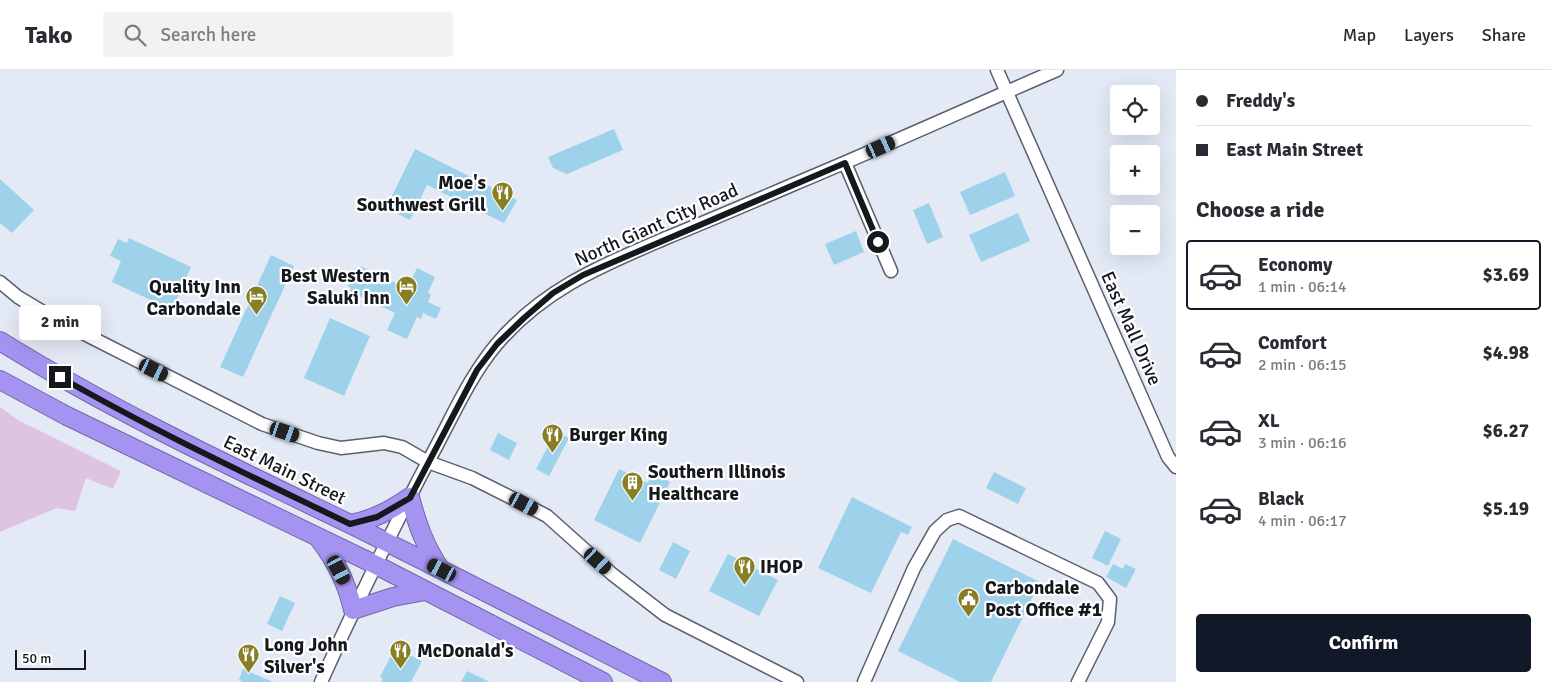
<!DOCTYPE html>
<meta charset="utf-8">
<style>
body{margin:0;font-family:Signika,sans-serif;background:#f2f2f3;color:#2b2b33;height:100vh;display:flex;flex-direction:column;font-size:19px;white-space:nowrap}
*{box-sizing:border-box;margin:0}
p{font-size:16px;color:#7c7c81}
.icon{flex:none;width:28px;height:28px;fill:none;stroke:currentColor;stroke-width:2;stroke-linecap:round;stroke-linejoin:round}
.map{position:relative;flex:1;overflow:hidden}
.side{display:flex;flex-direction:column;background:#fff;width:375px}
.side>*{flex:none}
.hud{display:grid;align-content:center;height:110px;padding:0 20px;background:#fff}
.controls{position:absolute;left:1110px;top:15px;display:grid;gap:10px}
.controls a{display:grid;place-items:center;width:50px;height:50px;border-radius:5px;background:#fff;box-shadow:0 5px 20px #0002;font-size:25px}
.scale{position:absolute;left:15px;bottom:12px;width:71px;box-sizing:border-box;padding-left:5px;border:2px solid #15181c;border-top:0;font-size:14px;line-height:18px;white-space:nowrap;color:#15181c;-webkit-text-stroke:4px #fff;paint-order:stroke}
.end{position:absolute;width:22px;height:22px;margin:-11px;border:6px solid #15181c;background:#fff;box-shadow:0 0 0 2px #fff}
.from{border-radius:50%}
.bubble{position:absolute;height:35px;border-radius:5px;background:#fff;box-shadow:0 5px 20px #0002;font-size:16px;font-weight:700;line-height:35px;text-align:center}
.car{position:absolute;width:15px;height:30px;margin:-15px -8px;border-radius:6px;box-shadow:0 0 4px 1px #0007;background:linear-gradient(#222 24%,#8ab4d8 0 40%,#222 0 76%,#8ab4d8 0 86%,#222 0)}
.hud b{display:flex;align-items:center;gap:18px;height:48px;font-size:19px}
.hud b+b{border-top:1px solid #e1e1e2}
.hud i{width:12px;height:12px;background:#2b2b33}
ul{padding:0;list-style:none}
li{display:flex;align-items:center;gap:15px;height:70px;margin:0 10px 8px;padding:0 10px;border:2px solid transparent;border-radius:5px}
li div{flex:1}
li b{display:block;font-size:19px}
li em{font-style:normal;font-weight:700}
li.current{border-color:#111827}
li>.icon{width:45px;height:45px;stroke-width:1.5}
h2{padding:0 20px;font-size:22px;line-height:60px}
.primary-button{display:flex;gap:10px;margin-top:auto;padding:10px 20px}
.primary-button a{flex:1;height:58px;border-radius:5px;background:#111827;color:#fff;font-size:20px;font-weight:700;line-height:58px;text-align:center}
header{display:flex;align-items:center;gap:30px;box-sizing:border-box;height:70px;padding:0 25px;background:#fff;border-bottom:1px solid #e1e1e2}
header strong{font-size:24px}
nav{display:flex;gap:28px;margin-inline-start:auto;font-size:18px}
.search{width:350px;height:45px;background:#f2f2f3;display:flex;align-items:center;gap:12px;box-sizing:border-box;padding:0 18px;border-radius:5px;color:#7c7c81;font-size:19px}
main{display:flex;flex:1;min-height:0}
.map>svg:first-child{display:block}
.green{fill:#dfc4e2}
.building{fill:#9ed2ea}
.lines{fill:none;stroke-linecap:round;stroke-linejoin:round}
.minor-casing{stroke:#5b616b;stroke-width:15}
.highway-casing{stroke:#7368a6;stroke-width:20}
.minor{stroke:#fff;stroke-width:12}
.highway{stroke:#a593f1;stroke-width:18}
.route{stroke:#15181c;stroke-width:6}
.labels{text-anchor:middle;stroke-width:4.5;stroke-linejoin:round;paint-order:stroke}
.poi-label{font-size:19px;font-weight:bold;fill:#15181c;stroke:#fff;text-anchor:start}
.street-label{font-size:19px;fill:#15181c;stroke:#fff}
</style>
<header>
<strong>Tako</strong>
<div class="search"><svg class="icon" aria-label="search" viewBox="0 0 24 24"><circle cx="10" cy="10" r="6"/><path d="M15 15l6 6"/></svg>Search here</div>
<nav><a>Map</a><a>Layers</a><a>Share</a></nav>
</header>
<main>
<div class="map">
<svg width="1176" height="612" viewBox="0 0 1176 612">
<rect width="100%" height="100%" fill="#e3eaf6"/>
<!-- green -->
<path class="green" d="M0,337L18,350L121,401L113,419L86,408L75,441L57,438L0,462Z"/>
<!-- building -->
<path class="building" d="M614,59L623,80L567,104L553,98L548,87Z
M415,79L517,130L504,153L427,115L410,150L386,138Z
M1005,102L1015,126L970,145L960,122Z
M0,109L34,140L12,163L0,153Z
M929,133L943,167L927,174L913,140Z
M1018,143L1030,171L981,192L969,165Z
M856,161L864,182L834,195L825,174Z
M129,168L191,197L172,240L112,212L121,191L110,186L118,169L127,173Z
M271,185L294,196L243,307L220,297Z
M360,196L407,218L417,198L435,207L428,223L431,225L428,232L441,238L436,249L423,243L421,249L417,247L407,269L387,260L395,243L349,221L351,218L348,216L356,198L359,200Z
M330,248L370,266L344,326L304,308Z
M556,361L569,368L549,406L536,399Z
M498,363L517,373L509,390L490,380Z
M619,399L648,413L652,403L670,412L640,473L594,450Z
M994,402L1026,418L1018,434L986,418Z
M852,427L912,457L908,465L901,462L871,523L818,498Z
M1105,461L1121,469L1108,496L1092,488Z
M953,469L1040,512L991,612H960L898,581Z
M673,472L690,481L676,509L659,500Z
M728,484L778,510L759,546L709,521Z
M1113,494L1123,499L1125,494L1136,499L1126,518L1106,507Z
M280,526L295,533L282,561L267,554Z
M395,578L422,591L411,612H381L383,609L380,607Z
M243,599L273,612H243L239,610Z
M467,601L490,612H461Z"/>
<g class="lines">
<defs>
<path id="minor" d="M997,0L1168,387L1176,397
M845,93L891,201
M0,212L18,227L53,248L262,354L318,373L341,378L384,373L402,377L428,392L472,408L524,434L547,446L612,504L665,545L797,612
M321,612C357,532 395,453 437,375C455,341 471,305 496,275C543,219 601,196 666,168C708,151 750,133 792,115C881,78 969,38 1057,0
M864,612L914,498L935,461L947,450L959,446L1098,513L1110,529L1108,552L1078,612"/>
<path id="highway" d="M0,271C111,340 230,396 348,453C453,505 558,559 662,612
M0,310L67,346L376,495L603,612
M350,454C373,450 391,440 410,427C417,454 425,477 441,500
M319,469C336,491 347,513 353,540L393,527L425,521"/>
</defs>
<!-- minor casing -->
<use href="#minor" class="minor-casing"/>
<!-- highway casing -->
<use href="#highway" class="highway-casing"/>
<!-- minor -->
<use href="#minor" class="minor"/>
<!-- highway -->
<use href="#highway" class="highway"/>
</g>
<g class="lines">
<!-- route -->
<path class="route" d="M60,307C154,361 253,407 350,454L377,447L410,428L477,300L497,274L524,248L553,223L583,205L845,93L878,172"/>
</g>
<!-- icons -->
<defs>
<symbol id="restaurant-pin" viewBox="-11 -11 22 30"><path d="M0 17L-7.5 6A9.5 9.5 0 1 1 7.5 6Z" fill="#887e24" stroke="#fff"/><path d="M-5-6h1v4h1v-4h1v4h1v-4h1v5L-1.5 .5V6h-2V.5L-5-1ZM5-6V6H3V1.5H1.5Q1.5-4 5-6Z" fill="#fff"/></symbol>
<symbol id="hotel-pin" viewBox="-11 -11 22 30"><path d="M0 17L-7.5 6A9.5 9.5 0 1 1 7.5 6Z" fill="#887e24" stroke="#fff"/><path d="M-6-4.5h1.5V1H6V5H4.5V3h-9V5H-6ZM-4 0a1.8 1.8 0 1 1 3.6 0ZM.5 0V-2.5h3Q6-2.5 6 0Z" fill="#fff"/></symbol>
<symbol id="building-pin" viewBox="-11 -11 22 30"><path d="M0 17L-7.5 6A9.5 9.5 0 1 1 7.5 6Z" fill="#887e24" stroke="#fff"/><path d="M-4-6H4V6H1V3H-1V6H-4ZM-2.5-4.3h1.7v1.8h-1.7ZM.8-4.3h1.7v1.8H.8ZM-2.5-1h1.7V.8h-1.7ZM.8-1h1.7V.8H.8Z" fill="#fff"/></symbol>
<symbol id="civic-pin" viewBox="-11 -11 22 30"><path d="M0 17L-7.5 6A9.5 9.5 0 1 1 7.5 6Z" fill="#887e24" stroke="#fff"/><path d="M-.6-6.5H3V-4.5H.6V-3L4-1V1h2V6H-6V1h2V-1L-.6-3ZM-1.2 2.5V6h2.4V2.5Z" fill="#fff"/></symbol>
</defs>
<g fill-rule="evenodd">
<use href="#restaurant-pin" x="490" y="110" width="25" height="34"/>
<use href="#hotel-pin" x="394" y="204" width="25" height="34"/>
<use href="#hotel-pin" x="244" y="214" width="25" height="34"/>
<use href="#restaurant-pin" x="540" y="352" width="25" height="34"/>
<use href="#building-pin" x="620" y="400" width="25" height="34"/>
<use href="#restaurant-pin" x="732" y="484" width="25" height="34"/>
<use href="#civic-pin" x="956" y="516" width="25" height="34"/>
<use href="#restaurant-pin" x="388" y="568" width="25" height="34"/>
<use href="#restaurant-pin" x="236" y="572" width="25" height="34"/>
</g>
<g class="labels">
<!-- poi labels -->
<g class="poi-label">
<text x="486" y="119" text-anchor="end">Moe's<tspan x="486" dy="22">Southwest Grill</tspan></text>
<text x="390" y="212" text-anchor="end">Best Western<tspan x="390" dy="22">Saluki Inn</tspan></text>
<text x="241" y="223" text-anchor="end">Quality Inn<tspan x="241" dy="22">Carbondale</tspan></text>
<text x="569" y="371">Burger King</text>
<text x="648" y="408">Southern Illinois<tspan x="648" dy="22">Healthcare</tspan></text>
<text x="760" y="503">IHOP</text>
<text x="985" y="524">Carbondale<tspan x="985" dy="22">Post Office #1</tspan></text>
<text x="264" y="581">Long John<tspan x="264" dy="22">Silver's</tspan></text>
<text x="417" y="587">McDonald's</text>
</g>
<!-- street labels -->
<g class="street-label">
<text transform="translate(656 154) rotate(-24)" y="7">North Giant City Road</text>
<text transform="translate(1132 258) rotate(66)" y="7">East Mall Drive</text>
<text transform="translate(285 399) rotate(26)" y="7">East Main Street</text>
</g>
</g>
</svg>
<div class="controls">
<a><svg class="icon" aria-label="locate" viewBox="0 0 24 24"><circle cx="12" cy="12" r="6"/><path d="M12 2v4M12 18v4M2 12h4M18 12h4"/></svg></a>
<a>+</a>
<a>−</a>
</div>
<div class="scale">50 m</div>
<i class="end from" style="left:878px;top:172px"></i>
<i class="end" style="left:60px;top:307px"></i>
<div class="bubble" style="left:19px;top:235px;width:82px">2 min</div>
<i class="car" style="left:881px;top:77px;rotate:66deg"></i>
<i class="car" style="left:154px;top:300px;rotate:116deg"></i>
<i class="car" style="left:285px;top:362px;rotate:109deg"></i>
<i class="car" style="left:524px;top:434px;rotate:118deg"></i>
<i class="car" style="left:598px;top:491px;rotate:132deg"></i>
<i class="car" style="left:339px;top:500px;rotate:152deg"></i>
<i class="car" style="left:442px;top:500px;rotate:297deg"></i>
</div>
<section class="side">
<div class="hud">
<b><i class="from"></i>Freddy's</b>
<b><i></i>East Main Street</b>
</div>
<h2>Choose a ride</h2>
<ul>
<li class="current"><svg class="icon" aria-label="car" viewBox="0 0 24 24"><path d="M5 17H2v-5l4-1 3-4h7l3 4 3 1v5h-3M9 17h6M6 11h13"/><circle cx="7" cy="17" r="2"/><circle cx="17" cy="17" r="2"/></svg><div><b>Economy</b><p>1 min · 06:14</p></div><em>$3.69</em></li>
<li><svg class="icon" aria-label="car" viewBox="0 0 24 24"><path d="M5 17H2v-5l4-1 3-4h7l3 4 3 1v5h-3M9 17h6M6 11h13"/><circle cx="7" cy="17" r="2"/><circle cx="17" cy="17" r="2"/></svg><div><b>Comfort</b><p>2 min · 06:15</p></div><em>$4.98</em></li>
<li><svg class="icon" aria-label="car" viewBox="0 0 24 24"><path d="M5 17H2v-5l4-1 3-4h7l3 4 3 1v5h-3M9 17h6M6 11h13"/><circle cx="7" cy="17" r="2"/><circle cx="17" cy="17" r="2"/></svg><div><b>XL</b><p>3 min · 06:16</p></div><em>$6.27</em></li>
<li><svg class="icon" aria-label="car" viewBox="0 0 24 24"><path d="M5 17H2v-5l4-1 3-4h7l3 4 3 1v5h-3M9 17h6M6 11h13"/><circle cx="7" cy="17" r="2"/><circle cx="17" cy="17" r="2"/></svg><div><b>Black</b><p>4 min · 06:17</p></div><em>$5.19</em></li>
</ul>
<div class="primary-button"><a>Confirm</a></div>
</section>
</main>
